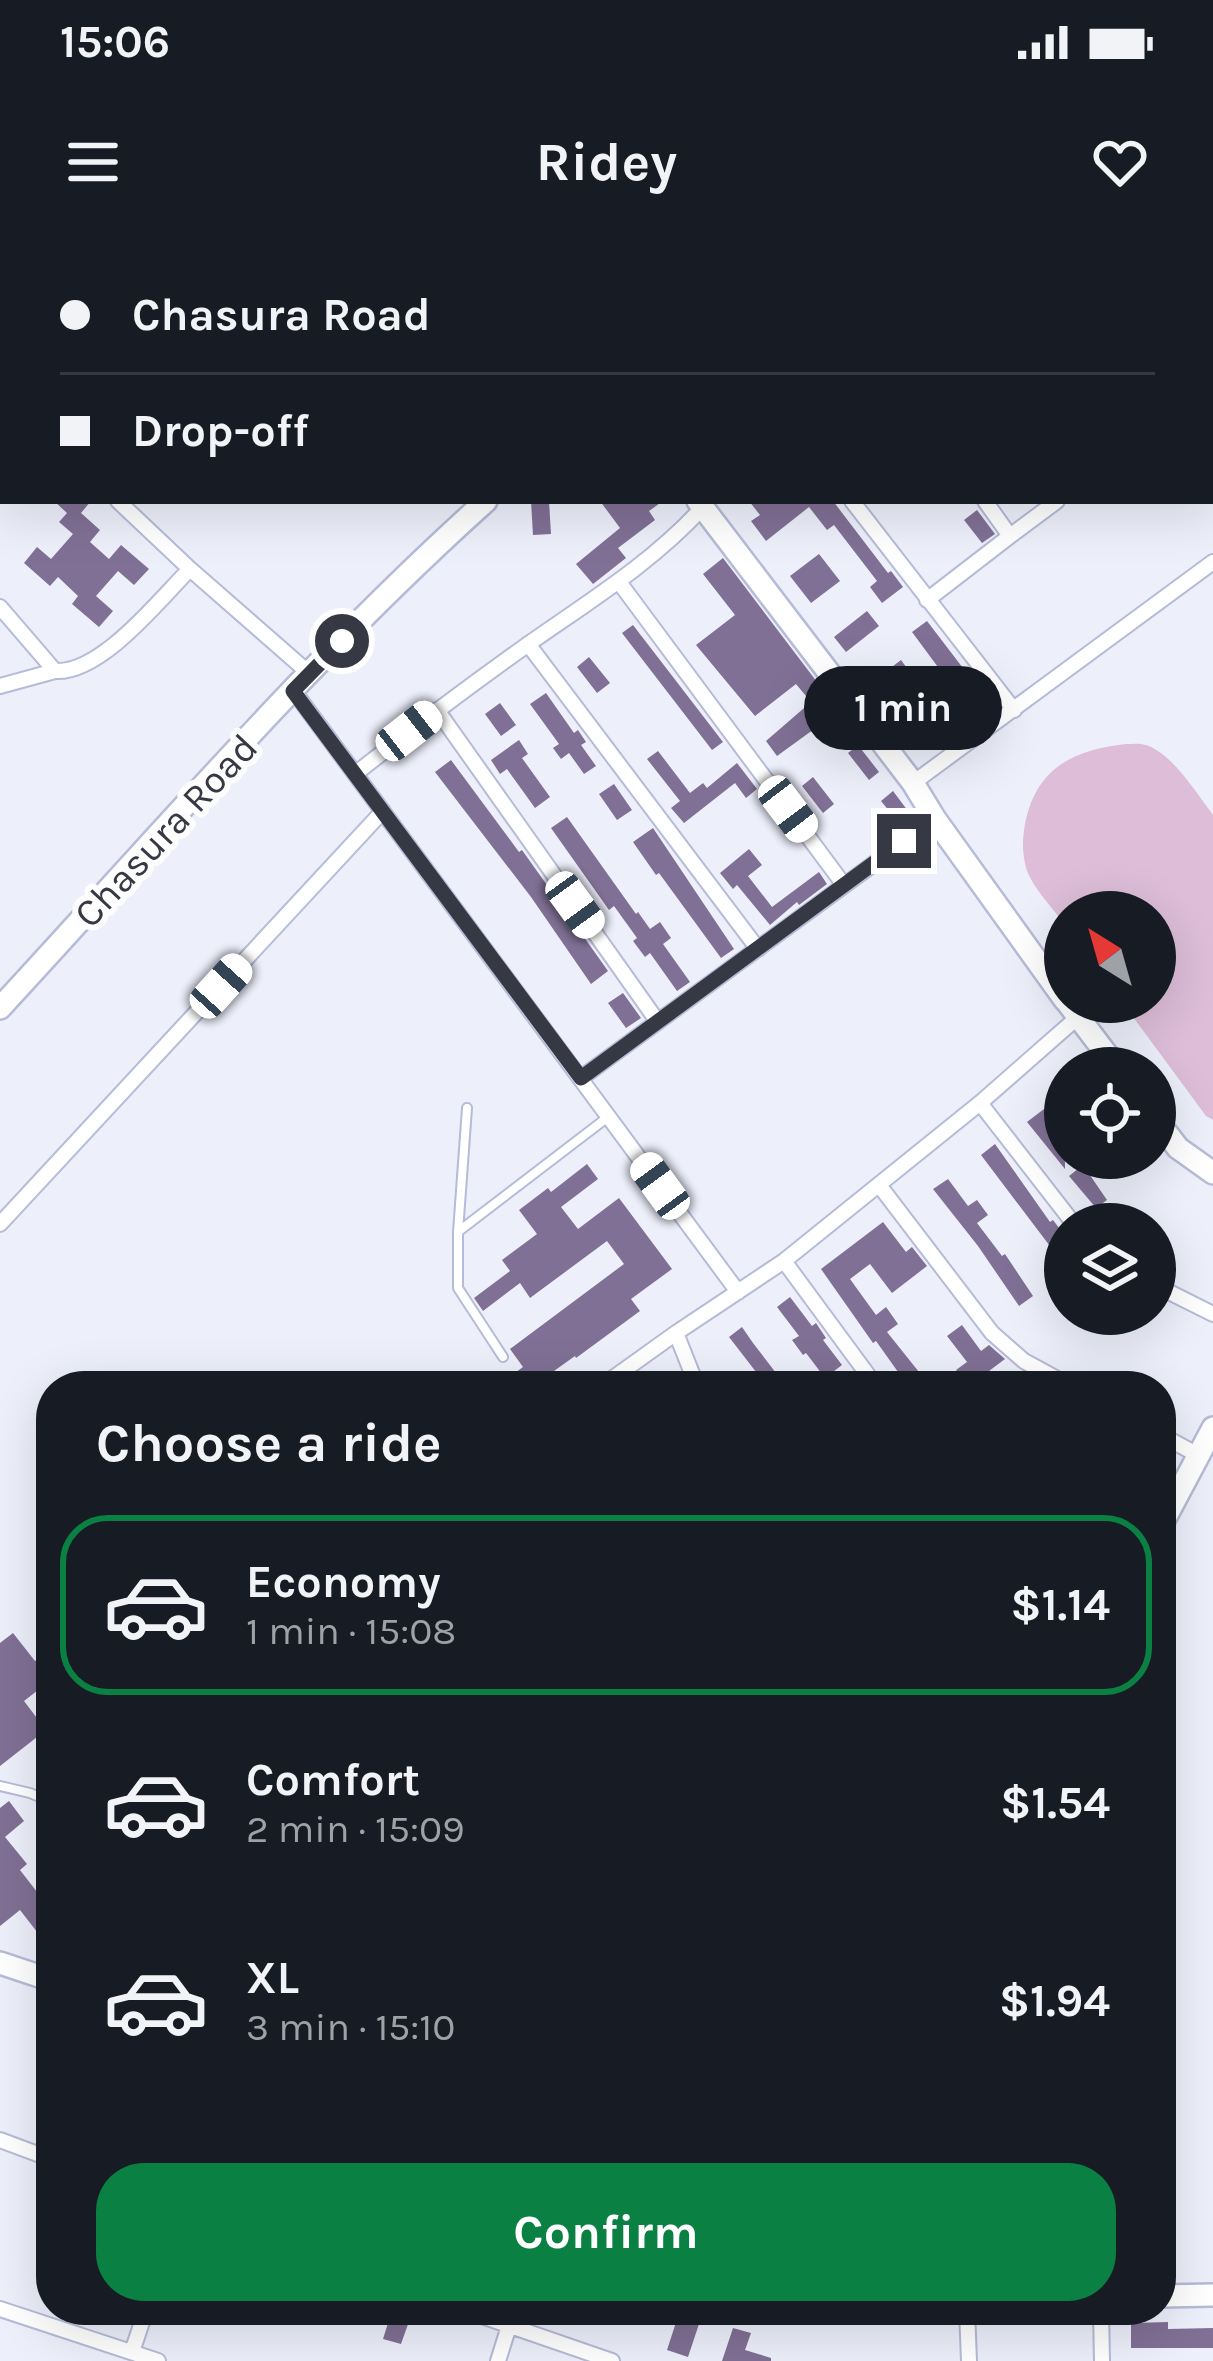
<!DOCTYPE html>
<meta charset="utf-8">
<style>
body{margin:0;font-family:Karla,sans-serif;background:#242831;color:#f1f3f6;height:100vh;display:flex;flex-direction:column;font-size:45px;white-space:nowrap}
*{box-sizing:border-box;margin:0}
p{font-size:39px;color:#9ea1a6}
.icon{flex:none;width:66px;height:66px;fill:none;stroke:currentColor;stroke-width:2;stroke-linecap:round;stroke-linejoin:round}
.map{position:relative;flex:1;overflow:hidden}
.sheet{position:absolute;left:36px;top:1131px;width:1140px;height:954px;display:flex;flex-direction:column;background:#171b24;border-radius:48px;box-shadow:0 12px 48px #0002}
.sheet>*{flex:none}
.top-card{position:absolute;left:0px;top:0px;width:1215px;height:264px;box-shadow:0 12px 48px #0002;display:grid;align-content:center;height:264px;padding:0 60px;background:#171b24}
.needle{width:78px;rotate:323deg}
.controls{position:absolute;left:1044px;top:651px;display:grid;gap:24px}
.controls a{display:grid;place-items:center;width:132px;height:132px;border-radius:50%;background:#171b24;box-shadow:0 12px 48px #0002;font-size:60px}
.end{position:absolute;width:54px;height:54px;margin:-27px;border:15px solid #363844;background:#fff;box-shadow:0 0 0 6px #fff}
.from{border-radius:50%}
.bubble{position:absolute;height:84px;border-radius:42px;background:#171b24;box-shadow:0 12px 48px #0002;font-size:39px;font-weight:700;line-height:84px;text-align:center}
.car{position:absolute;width:36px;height:72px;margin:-36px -18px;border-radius:15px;box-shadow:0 0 9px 3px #0007;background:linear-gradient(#fff 24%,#345 0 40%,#fff 0 76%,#345 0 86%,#fff 0)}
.top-card b{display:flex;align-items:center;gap:42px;height:114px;font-size:45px}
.top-card b+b{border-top:3px solid #363941}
.top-card i{width:30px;height:30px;background:#f1f3f6}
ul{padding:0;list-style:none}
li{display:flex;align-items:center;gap:36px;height:180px;margin:0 24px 18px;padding:0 36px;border:6px solid transparent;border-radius:48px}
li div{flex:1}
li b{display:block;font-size:45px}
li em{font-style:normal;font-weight:700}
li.current{border-color:#0b8043}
li>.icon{width:108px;height:108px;stroke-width:1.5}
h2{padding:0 60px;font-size:54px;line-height:144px}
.action{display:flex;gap:24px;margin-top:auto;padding:24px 60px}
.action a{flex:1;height:138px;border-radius:48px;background:#0b8043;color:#fff;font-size:48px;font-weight:700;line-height:138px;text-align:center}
.status{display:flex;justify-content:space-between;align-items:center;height:84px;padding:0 60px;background:#171b24;direction:ltr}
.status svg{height:33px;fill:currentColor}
header{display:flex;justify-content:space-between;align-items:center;height:156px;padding:0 60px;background:#171b24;font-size:54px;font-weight:700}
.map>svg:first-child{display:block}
.green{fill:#ddbdd8}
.building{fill:#807095}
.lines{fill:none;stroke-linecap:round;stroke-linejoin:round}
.lane-casing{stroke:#b6bbd7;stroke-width:12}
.street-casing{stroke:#b6bbd7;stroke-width:18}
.secondary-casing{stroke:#b6bbd7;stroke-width:26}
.lane{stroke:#fff;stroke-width:8}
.street{stroke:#fff;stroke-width:14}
.secondary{stroke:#fff;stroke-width:21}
.route{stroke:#363844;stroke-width:15}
.labels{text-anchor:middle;stroke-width:12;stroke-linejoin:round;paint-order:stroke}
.street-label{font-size:39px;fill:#363844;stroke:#fdfdfd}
</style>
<div class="status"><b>15:06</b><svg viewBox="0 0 49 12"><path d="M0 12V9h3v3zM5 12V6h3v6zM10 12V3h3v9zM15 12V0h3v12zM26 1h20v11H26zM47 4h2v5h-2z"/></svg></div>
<header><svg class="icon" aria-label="menu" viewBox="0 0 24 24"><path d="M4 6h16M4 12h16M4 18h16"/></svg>Ridey<svg class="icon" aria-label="heart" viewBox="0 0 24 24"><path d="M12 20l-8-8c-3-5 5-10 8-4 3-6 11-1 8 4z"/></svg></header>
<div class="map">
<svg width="1213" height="2121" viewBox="0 0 1213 2121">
<rect width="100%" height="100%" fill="#edeffb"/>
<!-- green -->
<path class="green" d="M1126,504C1133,504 1139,503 1146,505C1172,513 1197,554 1213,575V880L1206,876L1122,762H1155V672H1065V685C1053,668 1034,649 1027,631C1022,614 1022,601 1025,584C1036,528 1073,510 1126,504Z"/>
<!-- building -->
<path class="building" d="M54,261H91L81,273L100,290L90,302L109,319L121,305L149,329L134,345L118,331L96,356L113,371L99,387L72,364L78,356L58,337L50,346L24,323L37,307L51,319L73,294L59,282L67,273Z
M531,261H549L551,294L533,295Z
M600,261H663L649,271L655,280L618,308L626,318L593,344L576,324L620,288Z
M749,261H833L888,333L891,331L903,347L882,363L870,347L877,341L834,285L827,290L809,267L766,301L751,281L760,275Z
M977,270L995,294L982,303L964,280Z
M819,314L840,341L811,363L790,336Z
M723,318L839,471L777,516L766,501L811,462L796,444L755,476L696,405L735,375L703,334Z
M867,371L879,386L846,412L834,397Z
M927,381L982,453L966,465L912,392Z
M633,385L723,502L712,510L622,393Z
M589,417L610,443L597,453L577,427Z
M901,420L915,439L907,445L938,486L922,498L891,457L886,460L872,442Z
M546,453L574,493L578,490L586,502L581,505L596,526L584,534L569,513L561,519L553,508L559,504L530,464Z
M500,463L516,485L501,496L485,474Z
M519,500L528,514L522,518L550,557L535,568L507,529L500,534L491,520Z
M858,505L879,532L869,540L848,513Z
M658,511L690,553L703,543L707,548L737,523L757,549L746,558L735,543L684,583L671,568L680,561L647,519Z
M451,520L519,612L522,610L608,731L591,744L531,657L435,532Z
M813,537L834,564L823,573L802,546Z
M614,544L632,570L617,580L599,554Z
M893,551L914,579L903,588L881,561Z
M567,577L636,674L638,672L650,689L660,682L671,698L663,704L690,742L677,751L650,713L645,717L633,701L637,698L614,666L609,670L551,588Z
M653,588L734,709L721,718L659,633L656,635L633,602Z
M749,609L762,625L748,636L772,667L819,632L827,644L799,665L797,662L770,685L737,645L733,649L720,633Z
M623,753L641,778L626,788L608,763Z
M1044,869L1065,897V929L1027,882Z
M995,904L1050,982L1053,980L1065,996V1026L981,915Z
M587,924L598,939L561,967L578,989L619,958L672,1029L631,1059L640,1071L576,1118L575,1116L533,1146H497L523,1127L510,1109L624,1024L607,1001L530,1058L520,1043L483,1071L474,1058L510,1031L502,1020L537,994L519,970L548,948L551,952Z
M1083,925L1107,960L1096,968L1069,936Z
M948,939L968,966L977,960L988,975L977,983L1002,1016L1005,1014L1033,1056L1019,1066L978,1006L933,949Z
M883,982L906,1012L912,1007L927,1026L892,1053L870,1024L850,1039L876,1075L886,1067L898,1084L887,1092L923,1137L911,1146H908L876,1101L873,1103L821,1029Z
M790,1057L812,1086L816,1083L826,1098L823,1100L842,1125L825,1138L806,1113L803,1115L792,1100L799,1096L777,1067Z
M962,1085L981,1111L989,1105L1005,1119L969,1146L956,1130L967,1122L947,1096Z
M742,1087L753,1103L786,1146H767L729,1097Z
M13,1393L35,1421L51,1409V1440L24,1461L46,1490L0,1526V1403Z
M9,1561L24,1581L5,1597L27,1624L20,1630L51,1670V1710L20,1670L0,1686V1568Z
M357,2070H413L401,2104L383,2099L388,2083L357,2074Z
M680,2070L702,2075L688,2117L667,2110Z
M1168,2082V2089L1213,2088V2108H1131V2083Z
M733,2088L751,2093L745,2110L771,2118V2121H722Z"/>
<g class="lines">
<defs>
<path id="lane" d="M220,3L223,0
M467,868L458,992V1048L503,1117
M459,991L608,877
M0,1546L30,1553L51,1562"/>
<path id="street" d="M401,0L405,3
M517,0L521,3
M671,0L672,3
M924,0L926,3
M1056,0L1059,3
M1193,0L1195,3
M611,3L615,0
M1212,25L1213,27
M1212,151H1213
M0,169L3,171
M1212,174L1213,176
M118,261L190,329L310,434
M852,261L1014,470
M985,261L1010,296L1057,261
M619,342L844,645
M927,360L1010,296
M0,367L55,431C101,434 159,360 190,329
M528,404L758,709
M0,446L55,431
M293,450L738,1052
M437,470L658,782
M355,534C411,490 468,447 527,405C588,362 652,323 703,267
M913,543L1213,322
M581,838L935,579
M980,863L1074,984
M879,945L992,1093L1024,1121L1070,1146
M0,984L383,571
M784,1021L876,1146
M1155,1045L1213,1074
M602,1146L676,1093
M697,1146L676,1093L784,1021L980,863L1078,777
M1161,1195L1198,1215
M0,1900L51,1919
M0,2069L158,2121
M464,2070L612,2121
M967,2070L969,2121
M1101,2070L1102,2121
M132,2112L146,2070
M498,2121L514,2070"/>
<path id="secondary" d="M808,3L812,0
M698,261L913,543L935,579L1065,760
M1067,762L1117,828
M0,768C158,597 312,417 486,261
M1155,878L1178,908L1213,933
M1161,1286L1213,1188
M0,1723L51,1740
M1161,2056L1213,2055"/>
</defs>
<!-- lane casing -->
<use href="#lane" class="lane-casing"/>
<!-- street casing -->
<use href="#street" class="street-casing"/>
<!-- secondary casing -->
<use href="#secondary" class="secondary-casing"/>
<!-- lane -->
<use href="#lane" class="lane"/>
<!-- street -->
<use href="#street" class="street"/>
<!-- secondary -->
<use href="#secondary" class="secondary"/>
</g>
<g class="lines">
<!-- route -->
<path class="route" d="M342,401L293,451L581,838L904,601"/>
</g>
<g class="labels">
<!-- street labels -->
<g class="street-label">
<text transform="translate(165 590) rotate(-47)" y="14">Chasura Road</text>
</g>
</g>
</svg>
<div class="controls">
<a><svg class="needle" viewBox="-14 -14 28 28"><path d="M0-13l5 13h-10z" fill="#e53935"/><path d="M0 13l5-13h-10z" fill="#9ea1a6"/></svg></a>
<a><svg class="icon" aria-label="locate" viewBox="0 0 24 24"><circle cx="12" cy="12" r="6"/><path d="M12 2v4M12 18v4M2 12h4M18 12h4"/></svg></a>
<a><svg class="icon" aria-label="layers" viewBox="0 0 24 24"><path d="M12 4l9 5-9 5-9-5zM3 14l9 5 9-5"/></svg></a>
</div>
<i class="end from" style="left:342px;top:401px"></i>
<i class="end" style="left:904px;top:601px"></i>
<div class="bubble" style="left:804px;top:426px;width:198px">1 min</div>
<i class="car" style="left:409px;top:491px;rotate:52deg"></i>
<i class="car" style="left:788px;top:569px;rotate:143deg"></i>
<i class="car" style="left:575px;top:665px;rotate:144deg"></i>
<i class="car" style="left:221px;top:746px;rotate:42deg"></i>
<i class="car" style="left:660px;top:946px;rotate:324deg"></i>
<div class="top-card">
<b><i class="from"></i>Chasura Road</b>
<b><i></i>Drop-off</b>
</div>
<section class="sheet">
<h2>Choose a ride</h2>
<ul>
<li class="current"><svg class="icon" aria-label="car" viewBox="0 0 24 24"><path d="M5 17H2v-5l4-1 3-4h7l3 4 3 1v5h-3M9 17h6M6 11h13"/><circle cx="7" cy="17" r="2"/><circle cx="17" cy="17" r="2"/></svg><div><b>Economy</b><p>1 min · 15:08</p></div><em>$1.14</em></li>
<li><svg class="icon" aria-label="car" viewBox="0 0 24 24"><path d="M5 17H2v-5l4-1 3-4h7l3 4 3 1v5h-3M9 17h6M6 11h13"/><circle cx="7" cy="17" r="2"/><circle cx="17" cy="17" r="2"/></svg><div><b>Comfort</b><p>2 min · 15:09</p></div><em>$1.54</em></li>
<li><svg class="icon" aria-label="car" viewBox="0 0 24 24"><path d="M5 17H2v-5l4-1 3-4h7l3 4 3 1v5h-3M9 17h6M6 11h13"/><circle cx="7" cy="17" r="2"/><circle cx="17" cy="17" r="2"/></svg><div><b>XL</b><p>3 min · 15:10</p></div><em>$1.94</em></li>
</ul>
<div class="action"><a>Confirm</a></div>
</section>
</div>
